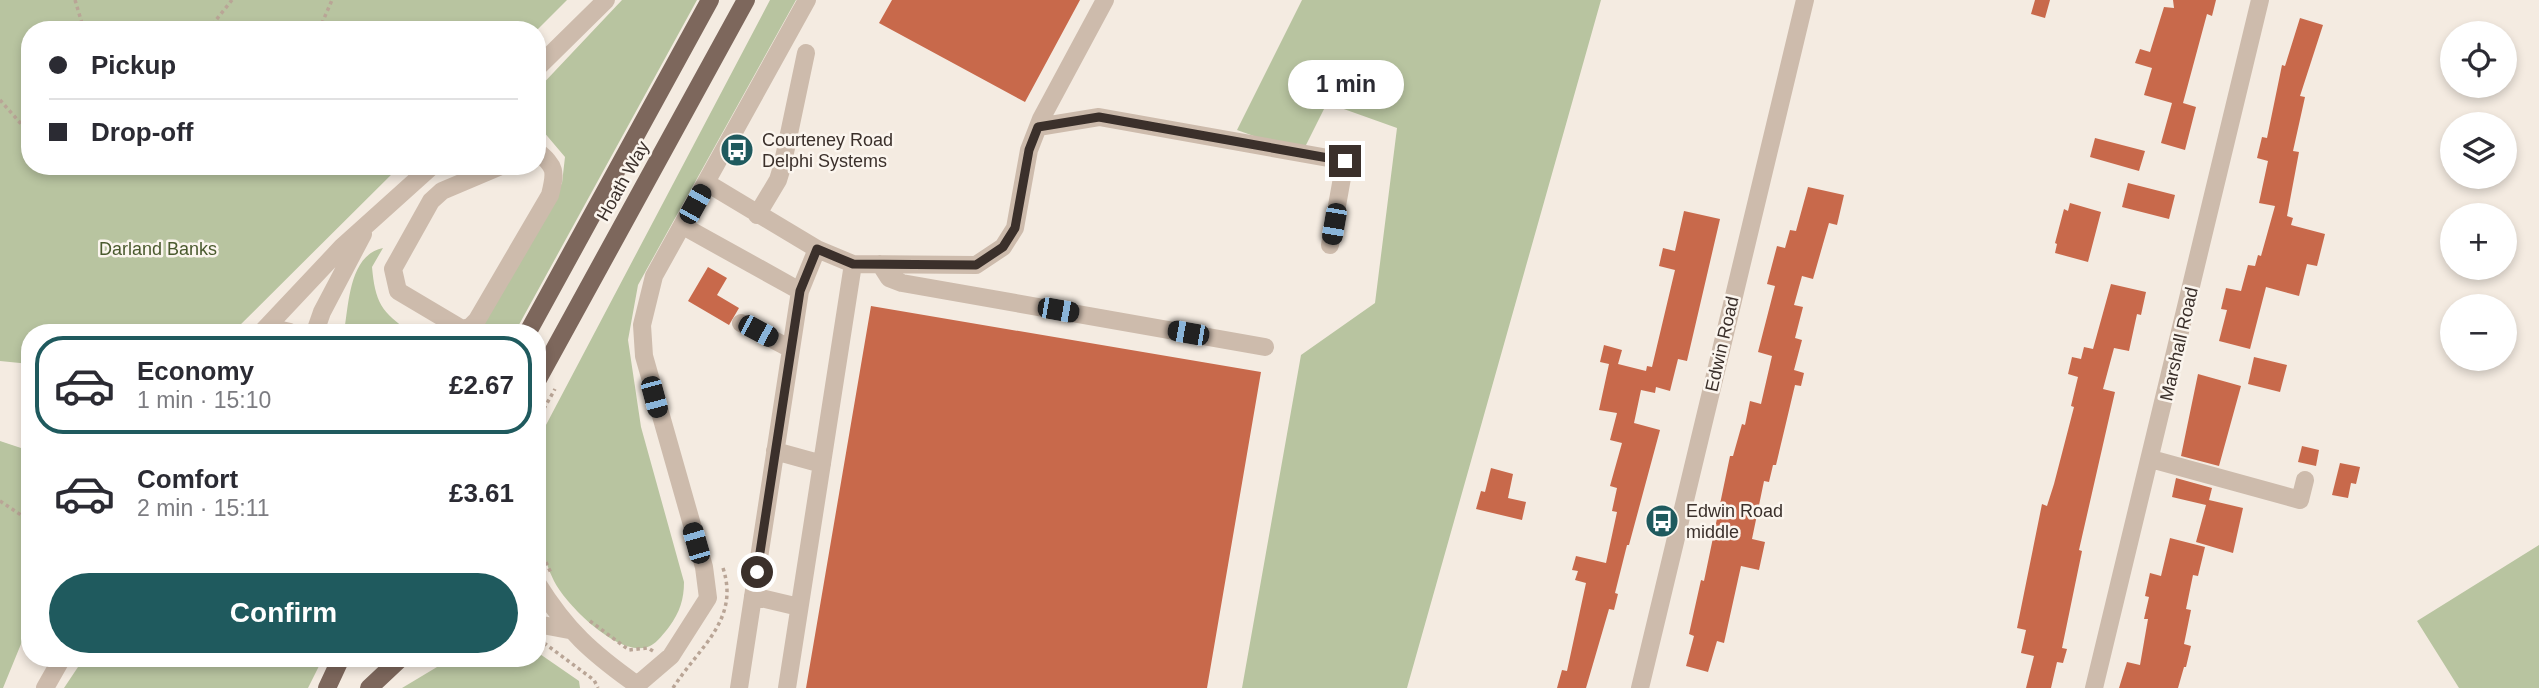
<!DOCTYPE html>
<meta charset="utf-8">
<style>
body{margin:0;font-family:Arial,sans-serif;background:#f2f2f3;color:#2b2b33;height:100vh;display:flex;flex-direction:column;font-size:26px;white-space:nowrap}
*{box-sizing:border-box;margin:0}
p{font-size:23px;color:#7c7c81}
.icon{flex:none;width:38px;height:38px;fill:none;stroke:currentColor;stroke-width:2;stroke-linecap:round;stroke-linejoin:round}
.map{position:relative;flex:1;overflow:hidden}
.side{position:absolute;left:21px;top:324px;width:525px;height:343px;display:flex;flex-direction:column;background:#fff;border-radius:28px;box-shadow:0 4px 10px #0003}
.side>*{flex:none}
.top-card{position:absolute;left:21px;top:21px;width:525px;height:154px;border-radius:28px;box-shadow:0 4px 10px #0003;display:grid;align-content:center;height:154px;padding:0 28px;background:#fff}
.buttons{position:absolute;left:2440px;top:21px;display:grid;gap:14px}
.buttons a{display:grid;place-items:center;width:77px;height:77px;border-radius:50%;background:#fff;box-shadow:0 4px 10px #0003;font-size:35px}
.end{position:absolute;width:32px;height:32px;margin:-16px;border:9px solid #3b302b;background:#fff;box-shadow:0 0 0 4px #fff}
.from{border-radius:50%}
.bubble{position:absolute;height:49px;border-radius:24px;background:#fff;box-shadow:0 4px 10px #0003;font-size:23px;font-weight:800;line-height:49px;text-align:center}
.car{position:absolute;width:21px;height:42px;margin:-21px -10px;border-radius:9px;box-shadow:0 0 5px 2px #0007;background:linear-gradient(#222 24%,#8ab4d8 0 40%,#222 0 76%,#8ab4d8 0 86%,#222 0)}
.top-card b{display:flex;align-items:center;gap:24px;height:66px;font-size:26px}
.top-card b+b{border-top:2px solid #e1e1e2}
.top-card i{width:18px;height:18px;background:#2b2b33}
ul{padding:12px 0 0;list-style:none}
li{display:flex;align-items:center;gap:21px;height:98px;margin:0 14px 10px;padding:0 14px;border:4px solid transparent;border-radius:28px}
li div{flex:1}
li b{display:block;font-size:26px}
li em{font-style:normal;font-weight:800}
li.selected{border-color:#1f5a5e}
li>.icon{width:63px;height:63px;stroke-width:1.5}
.cta{display:flex;gap:14px;margin-top:auto;padding:14px 28px}
.cta a{flex:1;height:80px;border-radius:42px;background:#1f5a5e;color:#fff;font-size:28px;font-weight:800;line-height:80px;text-align:center}
.map>svg:first-child{display:block}
.green{fill:#b8c4a0}
.building{fill:#c8694b}
.lines{fill:none;stroke-linecap:round;stroke-linejoin:round}
.path{stroke:#b9a596;stroke-width:3.5;stroke-dasharray:3.5 3.5;stroke-linecap:butt}
.minor{stroke:#cdbbac;stroke-width:18}
.major{stroke:#7d675c;stroke-width:18}
.route{stroke:#3b302b;stroke-width:9}
.labels{text-anchor:middle;stroke-width:5;stroke-linejoin:round;paint-order:stroke}
.poi-label{font-size:18px;fill:#3b302b;stroke:#fbf5ee;text-anchor:start}
.street-label{font-size:18px;fill:#3b302b;stroke:#fbf5ee}
.park-label{font-size:18px;fill:#4a5a2e;stroke:#fbf5ee}
</style>
<div class="map">
<svg width="2539" height="688" viewBox="0 0 2539 688">
<rect width="100%" height="100%" fill="#f4ebe1"/>
<!-- green -->
<path class="green" d="M0,0H567L537,30H30V166H400L233,332H30V364L0,361Z
M622,0H697L515,332H476L562,183L565,157L537,124V90Z
M770,0H796L638,285L628,340L641,427L684,582C684,599 680,612 669,627C664,633 658,642 650,646C621,660 566,605 554,581C533,539 537,487 537,442Z
M1302,0H1601L1407,688H1242L1301,355L1375,303L1397,128L1327,103L1302,153L1237,130Z
M383,248L372,267C375,301 381,313 411,332H344C349,304 349,255 383,248Z
M0,441L30,451V622L3,688H0Z
M2539,545V688H2459L2417,621Z
M537,652L579,681L580,688H402L452,658H537Z
M84,658H323L308,688H64Z"/>
<!-- building -->
<path class="building" d="M892,0H1080L1025,102L879,23Z
M2035,0H2050L2045,18L2031,14Z
M2173,0H2216L2212,16L2207,14L2183,103L2196,107L2185,150L2161,143L2172,103L2144,95L2152,68L2135,63L2140,49L2150,52L2164,7L2174,8Z
M2300,18L2323,25L2300,96L2305,97L2293,151L2299,152L2287,216L2293,218L2291,225L2325,234L2317,266L2307,264L2299,296L2266,287L2250,349L2219,341L2227,310L2221,309L2226,288L2241,291L2248,265L2255,266L2258,255L2261,256L2275,206L2259,203L2268,161L2257,158L2262,137L2267,138L2282,65L2285,66Z
M2095,138L2145,151L2139,171L2090,157Z
M2128,183L2175,195L2169,219L2122,207Z
M1808,187L1844,195L1837,225L1829,223L1813,279L1802,276L1794,305L1803,307L1795,338L1802,340L1794,370L1804,373L1801,386L1795,385L1776,465H1773L1769,482L1764,481L1752,539L1765,542L1759,570L1741,566L1724,643L1717,641L1708,672L1686,666L1694,636L1689,634L1701,580L1704,581L1730,456H1733L1742,424L1745,425L1750,401L1761,404L1772,356L1758,352L1775,286L1767,284L1777,246L1785,248L1790,230L1796,231Z
M2070,203L2101,212L2088,262L2055,253L2057,244L2055,243L2064,209L2068,211Z
M1684,211L1720,219L1687,361L1678,359L1670,391L1656,387L1655,393L1641,390L1634,423L1660,430L1629,545H1627L1615,593L1618,594L1614,610L1609,609L1586,688H1557L1562,670L1567,671L1586,583L1575,580L1578,571L1572,570L1576,556L1606,563L1617,512L1612,511L1617,488L1610,486L1622,443L1610,440L1617,413L1599,410L1609,364L1600,362L1604,345L1622,350L1618,364L1646,371L1647,366L1652,367L1675,270L1659,266L1663,248L1675,251Z
M708,267L727,278L717,295L739,308L729,325L688,301Z
M2111,284L2146,292L2141,315L2137,314L2129,351L2114,348L2103,389L2115,392L2079,550L2082,551L2062,648L2067,649L2063,663L2057,662L2051,688H2026L2034,656L2021,653L2026,630L2017,628L2042,504L2047,506L2054,484L2074,407L2071,406L2078,377L2068,374L2072,357L2081,359L2084,347L2093,349Z
M871,306L1261,372L1207,688H806Z
M2254,357L2287,365L2280,392L2248,384Z
M2198,374L2241,386L2219,466L2181,456Z
M2302,446L2319,450L2316,466L2298,462Z
M2340,463L2360,467L2356,484L2351,483L2348,498L2332,495Z
M1491,468L1513,474L1508,498L1526,502L1522,520L1476,509L1481,491L1485,492Z
M2176,478L2212,488L2209,500L2243,508L2233,553L2196,542L2206,505L2172,497Z
M2170,538L2205,547L2198,576L2193,575L2186,609L2191,610L2184,644L2191,646L2186,667H2184L2178,688H2119L2127,662L2140,665L2148,619H2144L2149,597L2145,596L2150,573L2161,576Z"/>
<g class="lines">
<!-- path -->
<path class="path" d="M75,0L84,30
M208,30L232,0
M319,30L332,0
M0,100L30,134
M197,166L208,170L213,166
M537,421L555,389
M0,501L30,521
M537,543L551,573
M590,621L629,650L648,648L653,651
M544,643L594,680L598,688
M673,688C699,647 740,620 723,568"/>
<!-- minor -->
<path class="minor" d="M537,68L606,0
M1038,127L1099,117L1345,161L1330,245
M501,166L442,191L431,201L393,269L398,291L462,329L470,327L477,320L550,195C556,171 556,167 537,151
M707,183L817,249L853,264L976,265L1003,247L1015,228L1029,150L1041,119L1105,0
M757,215L778,180L782,167L806,53
M683,226L800,291
M880,264L889,278L902,283L1265,347
M741,323L791,349
M262,332L342,247L432,166
M264,332L277,329L290,332
M315,332L322,312L363,234
M775,451L822,464
M2151,459L2300,500L2305,480
M537,583C567,631 592,653 637,685
M753,596L799,607
M537,624L569,630
M637,685L671,656L708,598L704,567L644,356L642,325L654,276L807,0
M45,688L62,658
M739,688L800,291L817,249
M787,688L853,264
M1640,688L1805,0
M2094,688L2260,0"/>
<!-- major -->
<path class="major" d="M528,332L710,0
M537,381L746,0
M327,688L341,658
M369,688L401,658"/>
</g>
<g class="lines">
<!-- route -->
<path class="route" d="M757,572L800,291L817,249L853,264L976,265L1003,247L1015,228L1029,150L1038,127L1099,117L1345,161"/>
</g>
<!-- icons -->
<defs>
<symbol id="bus-disc" viewBox="-11 -11 22 22"><circle r="9.5" fill="#1f5a5e" stroke="#fbf5ee"/><path d="M-5-6H5V4H4V6H2V4H-2V6H-4V4H-5ZM-3.5-4V0h7V-4ZM-3.5 1.2v1.5H-2V1.2ZM2 1.2v1.5H3.5V1.2Z" fill="#fff"/></symbol>
</defs>
<g fill-rule="evenodd">
<use href="#bus-disc" x="718" y="131" width="38" height="38"/>
<use href="#bus-disc" x="1643" y="502" width="38" height="38"/>
</g>
<g class="labels">
<!-- poi labels -->
<g class="poi-label">
<text x="762" y="146">Courteney Road<tspan x="762" dy="21">Delphi Systems</tspan></text>
<text x="1686" y="517">Edwin Road<tspan x="1686" dy="21">middle</tspan></text>
</g>
<!-- street labels -->
<g class="street-label">
<text transform="translate(623 181) rotate(-61)" y="6">Hoath Way</text>
<text transform="translate(1722 344) rotate(-77)" y="6">Edwin Road</text>
<text transform="translate(2179 344) rotate(-77)" y="6">Marshall Road</text>
</g>
<!-- park labels -->
<g class="park-label">
<text x="158" y="255">Darland Banks</text>
</g>
</g>
</svg>
<div class="buttons">
<a><svg class="icon" aria-label="locate" viewBox="0 0 24 24"><circle cx="12" cy="12" r="6"/><path d="M12 2v4M12 18v4M2 12h4M18 12h4"/></svg></a>
<a><svg class="icon" aria-label="layers" viewBox="0 0 24 24"><path d="M12 4l9 5-9 5-9-5zM3 14l9 5 9-5"/></svg></a>
<a>+</a>
<a>−</a>
</div>
<i class="end from" style="left:757px;top:572px"></i>
<i class="end" style="left:1345px;top:161px"></i>
<div class="bubble" style="left:1288px;top:60px;width:116px">1 min</div>
<i class="car" style="left:695px;top:204px;rotate:29deg"></i>
<i class="car" style="left:1334px;top:224px;rotate:190deg"></i>
<i class="car" style="left:1058px;top:310px;rotate:100deg"></i>
<i class="car" style="left:758px;top:331px;rotate:118deg"></i>
<i class="car" style="left:1188px;top:333px;rotate:280deg"></i>
<i class="car" style="left:654px;top:397px;rotate:165deg"></i>
<i class="car" style="left:696px;top:543px;rotate:344deg"></i>
<div class="top-card">
<b><i class="from"></i>Pickup</b>
<b><i></i>Drop-off</b>
</div>
<section class="side">
<ul>
<li class="selected"><svg class="icon" aria-label="car" viewBox="0 0 24 24"><path d="M5 17H2v-5l4-1 3-4h7l3 4 3 1v5h-3M9 17h6M6 11h13"/><circle cx="7" cy="17" r="2"/><circle cx="17" cy="17" r="2"/></svg><div><b>Economy</b><p>1 min · 15:10</p></div><em>£2.67</em></li>
<li><svg class="icon" aria-label="car" viewBox="0 0 24 24"><path d="M5 17H2v-5l4-1 3-4h7l3 4 3 1v5h-3M9 17h6M6 11h13"/><circle cx="7" cy="17" r="2"/><circle cx="17" cy="17" r="2"/></svg><div><b>Comfort</b><p>2 min · 15:11</p></div><em>£3.61</em></li>
</ul>
<div class="cta"><a>Confirm</a></div>
</section>
</div>
